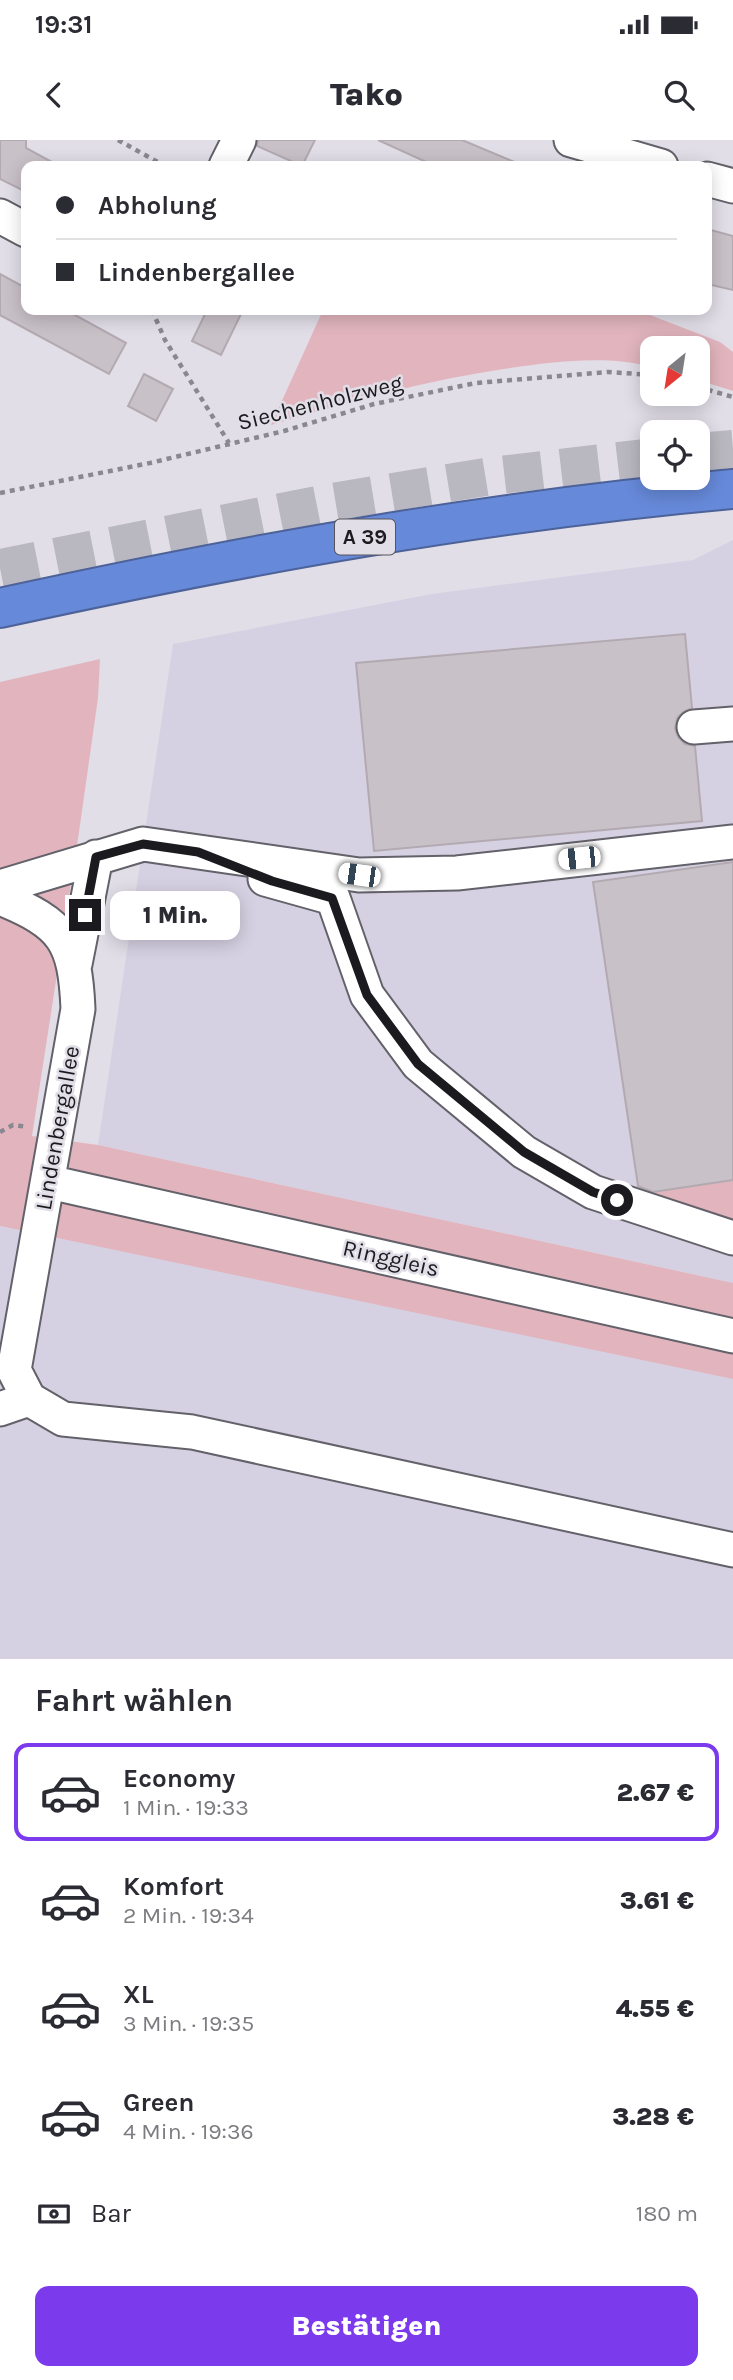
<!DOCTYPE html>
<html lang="de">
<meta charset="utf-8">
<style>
body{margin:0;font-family:Karla,sans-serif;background:#f2f2f3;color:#2b2b33;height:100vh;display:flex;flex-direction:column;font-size:26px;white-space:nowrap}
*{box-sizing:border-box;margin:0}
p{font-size:23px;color:#7c7c81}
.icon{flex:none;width:38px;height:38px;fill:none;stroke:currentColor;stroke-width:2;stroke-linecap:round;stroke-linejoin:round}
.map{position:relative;height:1519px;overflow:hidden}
.panel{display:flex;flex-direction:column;background:#fff;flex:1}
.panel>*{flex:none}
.banner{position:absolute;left:21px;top:21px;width:691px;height:154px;border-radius:14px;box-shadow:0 4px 18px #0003;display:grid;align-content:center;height:154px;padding:0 35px;background:#fff}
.needle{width:46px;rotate:210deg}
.buttons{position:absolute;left:640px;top:196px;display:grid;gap:14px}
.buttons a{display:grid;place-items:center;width:70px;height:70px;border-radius:14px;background:#fff;box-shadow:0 4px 18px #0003;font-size:35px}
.end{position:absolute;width:32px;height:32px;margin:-16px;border:9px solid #1b1a1e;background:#fff;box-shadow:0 0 0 4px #fff}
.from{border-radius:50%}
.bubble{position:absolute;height:49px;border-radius:14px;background:#fff;box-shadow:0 4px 18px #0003;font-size:23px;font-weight:800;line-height:49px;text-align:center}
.car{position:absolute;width:21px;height:42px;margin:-21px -10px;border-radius:9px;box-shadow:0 0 5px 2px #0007;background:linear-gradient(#fff 24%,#345 0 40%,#fff 0 76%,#345 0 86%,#fff 0)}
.banner b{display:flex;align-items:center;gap:24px;height:66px;font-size:26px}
.banner b+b{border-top:2px solid #e1e1e2}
.banner i{width:18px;height:18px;background:#2b2b33}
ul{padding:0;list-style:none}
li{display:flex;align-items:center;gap:21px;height:98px;margin:0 14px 10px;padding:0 21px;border:4px solid transparent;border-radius:14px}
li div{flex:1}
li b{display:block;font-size:26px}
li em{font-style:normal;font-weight:800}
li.active{border-color:#7c3aed}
li>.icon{width:63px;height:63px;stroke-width:1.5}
h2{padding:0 35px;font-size:32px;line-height:84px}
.pay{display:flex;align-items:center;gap:18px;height:77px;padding:0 35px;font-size:26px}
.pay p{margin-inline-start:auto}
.primary-button{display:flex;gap:14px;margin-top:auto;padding:14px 35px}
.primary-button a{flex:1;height:80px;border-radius:14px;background:#7c3aed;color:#fff;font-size:28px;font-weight:800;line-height:80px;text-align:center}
.status{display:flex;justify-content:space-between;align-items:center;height:49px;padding:0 35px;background:#fff;direction:ltr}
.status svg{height:19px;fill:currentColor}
header{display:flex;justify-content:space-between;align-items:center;height:91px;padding:0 35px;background:#fff;font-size:32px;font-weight:800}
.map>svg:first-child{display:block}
.built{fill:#d6d1e2}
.green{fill:#e2b5be}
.building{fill:#c9c1c8;stroke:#b3aab1;stroke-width:2}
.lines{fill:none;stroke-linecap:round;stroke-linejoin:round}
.highway-tunnel{stroke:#b9b7c0;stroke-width:38;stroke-dasharray:38 19;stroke-linecap:butt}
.minor-casing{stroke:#636169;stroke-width:37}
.highway-casing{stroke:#4c6298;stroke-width:42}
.path{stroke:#89878f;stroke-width:4.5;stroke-dasharray:5 5;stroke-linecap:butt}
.minor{stroke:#fff;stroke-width:33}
.highway{stroke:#6689d9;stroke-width:38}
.route{stroke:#1b1a1e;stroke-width:9}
.labels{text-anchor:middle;stroke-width:5;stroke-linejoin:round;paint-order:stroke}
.shield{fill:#e1dee8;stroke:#56555b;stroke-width:2}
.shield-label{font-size:21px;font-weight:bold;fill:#1b1a1e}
.street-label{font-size:23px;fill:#1b1a1e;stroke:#e1dee8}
</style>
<div class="status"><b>19:31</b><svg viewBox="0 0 49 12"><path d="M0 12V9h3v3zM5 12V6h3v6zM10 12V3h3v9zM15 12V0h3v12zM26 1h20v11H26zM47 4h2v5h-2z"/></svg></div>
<header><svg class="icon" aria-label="back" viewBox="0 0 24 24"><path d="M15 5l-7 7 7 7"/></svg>Tako<svg class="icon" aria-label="search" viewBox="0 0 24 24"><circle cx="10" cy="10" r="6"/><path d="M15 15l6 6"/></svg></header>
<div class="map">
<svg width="733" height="1519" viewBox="0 0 733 1519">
<rect width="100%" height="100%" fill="#e1dee8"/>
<!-- built -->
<path class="built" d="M733,400V1143L98,1005L173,504L432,454L693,420Z
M0,1086L733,1237V1519H0Z"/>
<!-- green -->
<path class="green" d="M323,170H637L720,202L733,212V251L698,240V208H653V227C607,215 556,221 510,228C428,240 351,261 271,285Z
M100,519L98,558L79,692L32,996L98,1005L733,1143V1239L0,1086V542Z
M733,1040V1085L647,1053Z"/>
<!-- building -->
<path class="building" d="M0,0H26V8L59,26H26V52L0,39Z
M258,0H315L302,26L257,6Z
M378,0H462L524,26H435Z
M707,89L733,96V150L707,144Z
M0,134L26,148V170H66L126,203L109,234L0,175Z
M207,170H243L221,215L192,201Z
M144,234L173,249L156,281L128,266Z
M685,494L692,568L683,572L677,578L675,589L678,597L685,604L695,606L702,681L374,711L356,523Z
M733,722V1040L653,1052L638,1046L593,742Z"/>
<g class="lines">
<!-- highway-tunnel -->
<path class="highway-tunnel" d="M698,312L733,309
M0,428L332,362L491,336L653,317"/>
<defs>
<path id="minor" d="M571,0L661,26
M226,26L239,0
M707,39L733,46
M0,76L26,90
M694,587L733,584
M265,739L333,758L367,855L418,924L524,1012L593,1052L733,1098
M0,747L143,704L359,735L457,733L733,702
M0,758C64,784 75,801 78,869L14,1230L29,1259L63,1279L192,1292L733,1410
M75,824L96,717
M49,1042L733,1196
M0,1269L29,1259"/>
<path id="highway" d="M0,468C242,415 486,371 733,349"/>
</defs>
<!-- minor casing -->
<use href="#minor" class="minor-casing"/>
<!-- highway casing -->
<use href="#highway" class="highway-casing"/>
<!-- path -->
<path class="path" d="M118,0L165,26
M152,170L165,200L229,303
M698,247L733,257
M0,353L150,323L284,291L374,264L476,243L608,232L653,235
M0,992L13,985L28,987"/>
<!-- minor -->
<use href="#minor" class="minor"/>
<!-- highway -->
<use href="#highway" class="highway"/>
</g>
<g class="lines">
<!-- route -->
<path class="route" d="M85,775L96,717L143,704L198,712L272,741L332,758L367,855L418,924L524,1012L593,1052L617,1060"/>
</g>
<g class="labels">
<!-- shield labels -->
<rect class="shield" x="335" y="379.5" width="60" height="35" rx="5"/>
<g class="shield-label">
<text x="365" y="404">A 39</text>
</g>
<!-- street labels -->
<g class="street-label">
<text transform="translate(320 262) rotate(-14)" y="8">Siechenholzweg</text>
<text transform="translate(57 988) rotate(-80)" y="8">Lindenbergallee</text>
<text transform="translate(391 1118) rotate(13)" y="8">Ringgleis</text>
</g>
</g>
</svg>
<div class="buttons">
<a><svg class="needle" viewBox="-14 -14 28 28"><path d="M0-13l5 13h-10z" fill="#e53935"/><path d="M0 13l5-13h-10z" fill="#7c7c81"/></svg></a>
<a><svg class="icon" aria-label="locate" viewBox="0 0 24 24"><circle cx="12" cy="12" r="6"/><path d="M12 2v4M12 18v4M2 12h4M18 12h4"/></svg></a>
</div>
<i class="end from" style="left:617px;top:1060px"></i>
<i class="end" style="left:85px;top:775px"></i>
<div class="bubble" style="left:110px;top:751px;width:130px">1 Min.</div>
<i class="car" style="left:579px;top:718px;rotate:264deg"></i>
<i class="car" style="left:359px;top:735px;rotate:278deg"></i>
<div class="banner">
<b><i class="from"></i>Abholung</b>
<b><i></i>Lindenbergallee</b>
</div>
</div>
<section class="panel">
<h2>Fahrt wählen</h2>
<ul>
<li class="active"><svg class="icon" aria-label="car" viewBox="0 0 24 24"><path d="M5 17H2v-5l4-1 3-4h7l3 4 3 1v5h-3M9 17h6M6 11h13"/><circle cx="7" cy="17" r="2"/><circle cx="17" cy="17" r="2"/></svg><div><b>Economy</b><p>1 Min. · 19:33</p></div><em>2.67 €</em></li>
<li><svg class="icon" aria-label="car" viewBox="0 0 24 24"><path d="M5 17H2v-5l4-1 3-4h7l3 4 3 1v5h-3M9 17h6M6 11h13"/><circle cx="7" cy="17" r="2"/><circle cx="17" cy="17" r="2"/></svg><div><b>Komfort</b><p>2 Min. · 19:34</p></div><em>3.61 €</em></li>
<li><svg class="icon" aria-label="car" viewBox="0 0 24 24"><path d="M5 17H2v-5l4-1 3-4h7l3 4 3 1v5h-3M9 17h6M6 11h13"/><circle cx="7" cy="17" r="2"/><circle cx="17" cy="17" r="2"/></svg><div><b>XL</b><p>3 Min. · 19:35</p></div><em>4.55 €</em></li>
<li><svg class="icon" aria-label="car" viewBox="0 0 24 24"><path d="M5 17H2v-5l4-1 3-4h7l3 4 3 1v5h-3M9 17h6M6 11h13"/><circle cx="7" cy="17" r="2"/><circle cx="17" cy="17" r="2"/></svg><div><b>Green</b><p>4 Min. · 19:36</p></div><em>3.28 €</em></li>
</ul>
<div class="pay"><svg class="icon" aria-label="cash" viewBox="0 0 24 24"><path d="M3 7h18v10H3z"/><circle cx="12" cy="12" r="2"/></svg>Bar<p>180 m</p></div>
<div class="primary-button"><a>Bestätigen</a></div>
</section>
